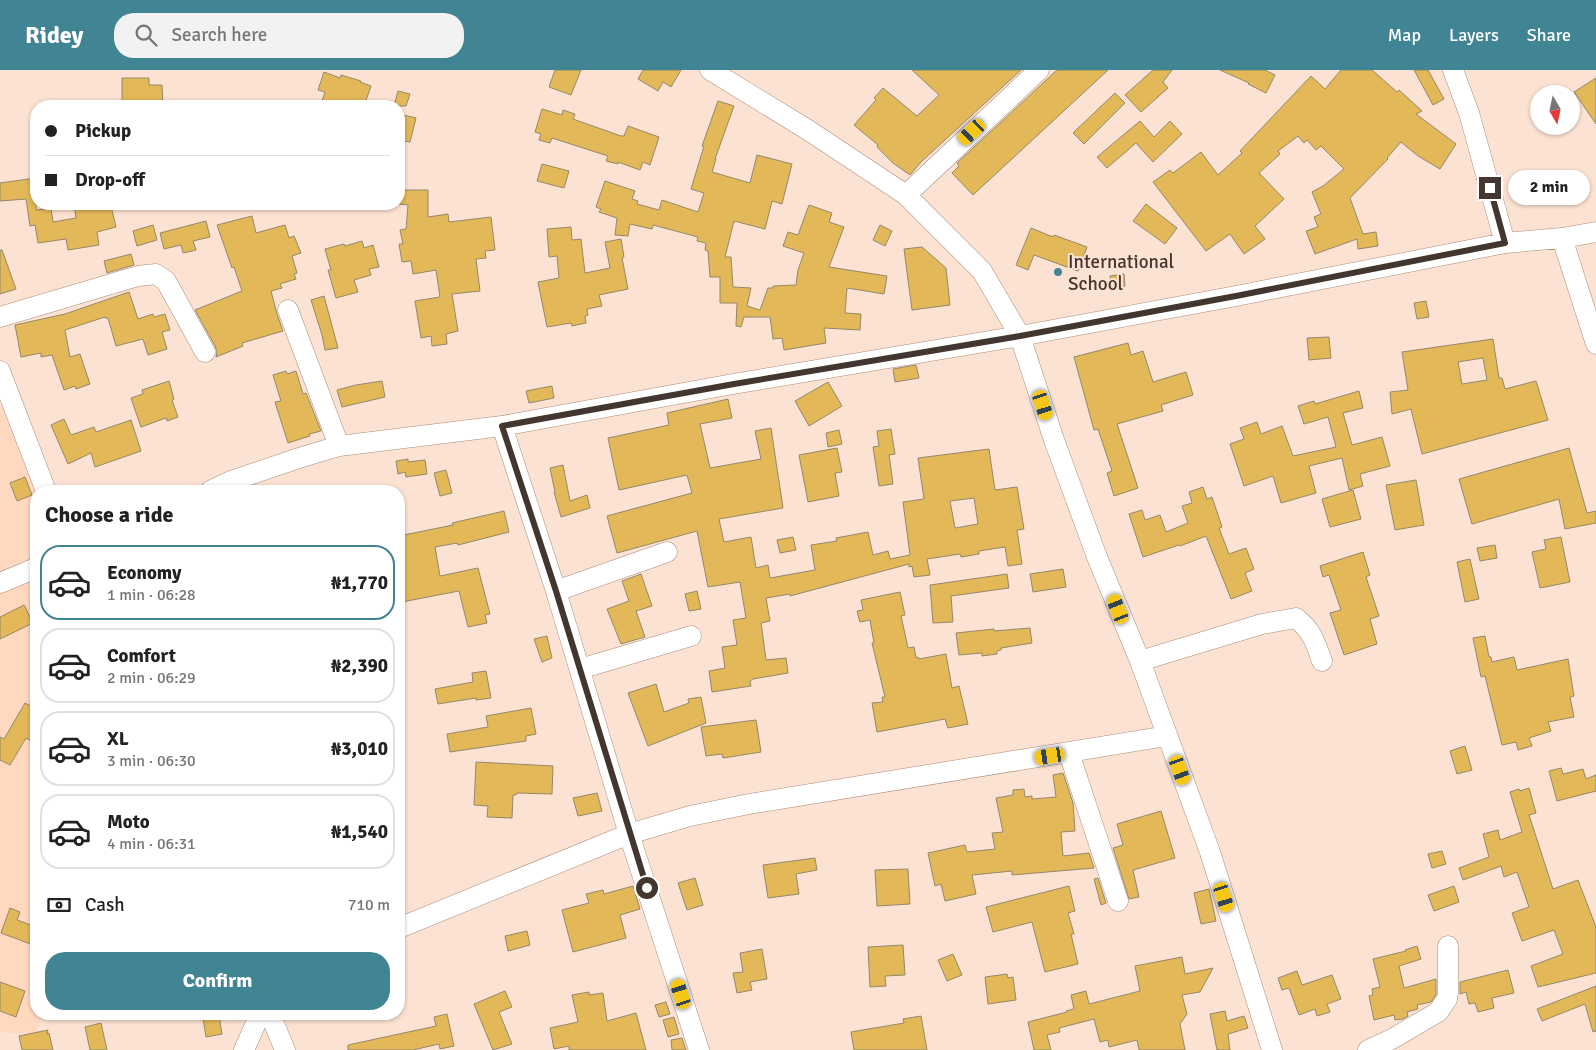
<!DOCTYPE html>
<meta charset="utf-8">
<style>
body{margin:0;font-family:Signika,sans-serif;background:#f2f2f2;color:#222;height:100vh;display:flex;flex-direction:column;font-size:19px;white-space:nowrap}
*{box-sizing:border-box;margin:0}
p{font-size:16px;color:#767676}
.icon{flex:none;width:28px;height:28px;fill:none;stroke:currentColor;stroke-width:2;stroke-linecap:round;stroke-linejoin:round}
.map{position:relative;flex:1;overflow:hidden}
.details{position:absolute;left:30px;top:415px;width:375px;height:535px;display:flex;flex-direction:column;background:#fff;border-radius:20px;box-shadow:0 1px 4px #0004}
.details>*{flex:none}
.top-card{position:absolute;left:30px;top:30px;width:375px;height:110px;border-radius:20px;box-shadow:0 1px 4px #0004;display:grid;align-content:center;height:110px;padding:0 15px;background:#fff}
.needle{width:32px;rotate:171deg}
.tools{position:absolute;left:1530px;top:15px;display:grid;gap:10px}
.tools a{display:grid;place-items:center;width:50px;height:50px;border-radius:50%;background:#fff;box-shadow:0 1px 4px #0004;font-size:25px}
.end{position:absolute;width:22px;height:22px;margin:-11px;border:6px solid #42362e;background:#fff;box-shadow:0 0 0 2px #fff}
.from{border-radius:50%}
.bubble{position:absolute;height:35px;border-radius:18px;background:#fff;box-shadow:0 1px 4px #0004;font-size:16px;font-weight:800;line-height:35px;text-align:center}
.car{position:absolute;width:15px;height:30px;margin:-15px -8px;border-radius:6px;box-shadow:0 0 4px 1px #0007;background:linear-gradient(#f5c518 24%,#345 0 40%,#f5c518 0 76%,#345 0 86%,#f5c518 0)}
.top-card b{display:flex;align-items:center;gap:18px;height:48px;font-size:19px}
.top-card b+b{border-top:1px solid #e0e0e0}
.top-card i{width:12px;height:12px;background:#222}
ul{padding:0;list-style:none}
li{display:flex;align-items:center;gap:15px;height:75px;margin:0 10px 8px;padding:0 5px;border:2px solid #e0e0e0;border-radius:20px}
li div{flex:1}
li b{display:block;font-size:19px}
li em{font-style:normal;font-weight:800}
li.active{border-color:#418494}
li>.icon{width:45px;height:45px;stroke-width:1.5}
h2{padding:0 15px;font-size:22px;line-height:60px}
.pay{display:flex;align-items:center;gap:12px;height:55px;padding:0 15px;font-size:19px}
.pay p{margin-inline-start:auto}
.action{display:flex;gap:10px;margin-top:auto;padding:10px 15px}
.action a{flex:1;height:58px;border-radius:20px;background:#418494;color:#fff;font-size:20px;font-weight:800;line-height:58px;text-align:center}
header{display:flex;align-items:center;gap:30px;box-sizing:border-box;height:70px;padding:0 25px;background:#418494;color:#fff}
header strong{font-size:24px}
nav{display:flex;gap:28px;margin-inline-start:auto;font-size:18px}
.search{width:350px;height:45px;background:#f2f2f2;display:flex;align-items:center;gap:12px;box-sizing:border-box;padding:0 18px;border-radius:20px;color:#767676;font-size:19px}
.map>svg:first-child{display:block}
.built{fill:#ffd8bf}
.building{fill:#e2b858;stroke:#95886a;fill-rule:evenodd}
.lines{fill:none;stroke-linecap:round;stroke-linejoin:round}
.minor-casing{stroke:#ab8d7a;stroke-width:21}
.minor{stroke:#fff;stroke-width:20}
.route{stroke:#42362e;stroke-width:6}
.poi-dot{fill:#418494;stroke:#fce2d2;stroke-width:2}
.labels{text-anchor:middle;stroke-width:4;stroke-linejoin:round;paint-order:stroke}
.poi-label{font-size:19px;fill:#42362e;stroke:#fce2d2;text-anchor:start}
</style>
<header>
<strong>Ridey</strong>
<div class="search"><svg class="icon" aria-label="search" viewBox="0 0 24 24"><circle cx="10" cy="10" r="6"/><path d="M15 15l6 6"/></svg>Search here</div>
<nav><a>Map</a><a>Layers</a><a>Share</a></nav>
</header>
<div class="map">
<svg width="1596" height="980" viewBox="0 0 1596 980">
<rect width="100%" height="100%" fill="#fce2d2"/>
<!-- built -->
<path class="built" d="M3,335L36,421V944H43L35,963H8L0,961V337Z"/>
<!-- building -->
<path class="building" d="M555,0H581L571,25L549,17Z
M643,0H681L671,17L663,12L658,21L638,9Z
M912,0H1021L921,92L910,105L893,93L877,77L878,75L854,55L876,30L874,28L883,18L917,46L939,25Z
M1057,0H1108L973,125L952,103L959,96L957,93Z
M1153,0H1172L1163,12L1168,18L1141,42L1125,25Z
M1220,0H1265L1275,5L1266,23L1248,14L1249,13Z
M1341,0H1372L1397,22L1399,20L1422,41L1416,44L1456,74L1440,99L1418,86L1401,72L1387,88L1388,89L1350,128L1363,164L1376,162L1378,176L1358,179L1357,169L1315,184L1306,161L1318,157L1314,147L1321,144L1312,122L1323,116L1344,99L1321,76L1316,80L1307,70L1304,73L1298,66L1278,81L1280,84L1259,103L1284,129L1255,156L1265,169L1244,184L1230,164L1206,181L1153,112L1170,100L1173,103L1201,82L1218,105L1242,83L1240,81L1311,6L1325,19Z
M1414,0H1428L1444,29L1433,35Z
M324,2L340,8L341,5L361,11L360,12L371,16L364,36H329L321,34L325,22L318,20Z
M122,8H149V15H162L163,36H122Z
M1596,8V54L1574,22Z
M398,21L410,24L406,36H394Z
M1115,23L1125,33L1084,74L1073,63Z
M718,31L734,36L715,89H716L712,102L750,113L757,85L792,94L782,134L772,131L765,159L734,151L725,187H731L733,217L751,218L747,236L760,240L768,218H773V216L796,215L798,200L804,183L783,176L788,162L798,165L809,135L832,143L829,152L844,157L829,197L887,206L884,224L847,218L845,243L861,244L860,260L824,258L826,273L784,280L782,268L773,269L770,247H744L741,257L736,256L737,233H720V207H710L708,181L705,180L706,173L697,171L698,167L653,155L652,159L630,154L628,166L615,165L617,148L599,142L601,139L596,137L605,111L635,121L632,129L638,131L637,134L659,140L662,130L698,142L704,123L691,119L704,76H702Z
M542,39L562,45L563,40L575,44L573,49L621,66H624L628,56L659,67L650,95L643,92L640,100L618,92V94L606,91L608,86L552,68L550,73L539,70L541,64L535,62Z
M399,44L416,48L410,72L399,70Z
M1140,51L1154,67L1170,51L1182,64L1153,92L1136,73L1107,98L1097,87Z
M542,94L569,101L564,118L537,111Z
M36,108V140L51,138L53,152L76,148L74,134H93L94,140L111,136L116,157L97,162L99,175L68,180L66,169L38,173L35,155L30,156L26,129L0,131V113Z
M400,120H428V147L448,144L449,152L491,147L495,180L485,181L486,188L476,189L480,221L452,224L458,261L446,264L447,274L432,276L431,266L421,268L415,231L440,227L436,200L413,204L411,191L402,192L399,174H403L400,160L406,159L408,135L399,134Z
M1146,134L1177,158L1165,174L1133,151Z
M252,146L256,163L285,155L289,168L294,166L301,183L292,186L297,203L294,204L296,209L280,214L282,218L271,221L277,244L283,261L242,273L243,276L216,287L217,282L215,276L195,240L242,221L234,197L232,198L217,155Z
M206,151L210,167L193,171L196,180L183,183L181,175L164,179L160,163Z
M153,155L157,170L137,176L133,161Z
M880,155L892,161L885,176L873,170Z
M571,157L572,170L581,169L585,203L610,198L605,172L621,169L624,187L622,188L628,219L599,225L602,236L587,239L588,245L585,246L586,253L572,256L571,253L547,257L538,212L559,208L557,186L549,187L547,159Z
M1031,158L1053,167L1054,165L1087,177L1078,201L1034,185L1028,200L1016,195Z
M362,171L364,178L373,175L379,197L369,199L371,205L354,210L358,222L336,228L328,200H331L325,179L344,174L345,176Z
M922,177L946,198L950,235L912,240L904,179Z
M0,180H2L16,219L0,224Z
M131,184L134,195L107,203L104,191Z
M1124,204L1125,216L1111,218L1110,206Z
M129,222L138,249L153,244L154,247L165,244L170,260L162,262L167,279L148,285L143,269L116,276L108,248H105V247L65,260L70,287L80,284L90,314L76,319L75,316L64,320L52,285L41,287V283L21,287L15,255L65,244Z
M324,226L338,278L325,280L322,265L311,230Z
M1426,231L1429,247L1417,249L1414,233Z
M1329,267L1331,288L1309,290L1307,268Z
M1493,269L1499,308H1502L1505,319L1536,311L1548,350L1422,384L1411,339L1392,344L1390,322L1408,320L1402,282ZM1483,288L1487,310L1462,314L1458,292Z
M1128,273L1131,285L1143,281L1153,312L1186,302L1193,325L1161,335L1163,341L1117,354L1138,418L1114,426L1107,403L1112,401L1098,359L1094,360L1074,287Z
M916,295L919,308L895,312L893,299Z
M286,301L287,304L296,301L303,324L306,323L321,361L309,364L310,366L288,373L275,332L281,331L273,305Z
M169,311L174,329L172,330L178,347L167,351L166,348L141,357L131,328L143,324L142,320Z
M382,311L385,327L342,337L337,320L356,315Z
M828,312L842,336L809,356L795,331Z
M552,316L554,328L529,333L526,321Z
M1359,321L1363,338L1343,343L1352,375L1382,367L1390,396L1360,404L1363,416L1349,420L1342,388L1309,396L1316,423L1281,433L1273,406L1244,416L1230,374L1244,369L1240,358L1257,352L1261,364L1282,356L1293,386L1336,377L1328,347L1304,354L1298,336L1314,331L1315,334Z
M728,329L732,348L700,354L710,398L761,389L755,361L771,358L783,438L719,449L724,472L751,467L756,498L768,495L770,508L815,500L811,475L837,471L836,468L868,462L873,485L888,481L890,489L910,485L903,432L924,429L918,388L989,379L995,420L1017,417L1024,459L1017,460L1022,494L1008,496L1005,477L979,481V484L961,487L960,484L927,489L930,505L914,507L912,496L909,497V494L790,526V524L766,528L770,551L761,553L766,590L786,588L788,603L753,609L750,611L751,616L712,622L709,601L725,598L722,577L737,575L733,550L746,548L740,512L708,517L697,461L617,483L607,446L692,423L687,405L619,420L608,368L669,355L667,343ZM974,428L978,454L955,458L950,431Z
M64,349L71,365L94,357L96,362L131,350L141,381L95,397L91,383L68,394L51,355Z
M891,359L895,384L889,385L893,414L879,416L873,377L879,376L877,361Z
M839,360L842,374L828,377L826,363Z
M837,378L842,402L835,403L839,426L808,432L799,385Z
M1569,378L1587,443L1596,441V453L1565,459L1559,429L1472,454L1459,409Z
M408,389V392L425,390L427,404L406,407L405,402L398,404L396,391Z
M563,395L570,431L587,425L590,438L561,447L554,422H555L550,398Z
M446,400L452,423L440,426L434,403Z
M25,407L32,425L17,431L10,413Z
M1416,410L1424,455L1395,460L1386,415Z
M1203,417L1207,429L1212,427L1222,457L1219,458L1229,484L1246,478L1254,499L1245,503L1252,521L1231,529L1206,466L1180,476L1179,475L1143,487L1129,444L1142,440L1145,450L1160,445L1166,462L1188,453L1182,436L1192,433L1189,422Z
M1353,420L1361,449L1330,457L1322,429Z
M504,441L509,462L458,475L457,473L435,477L440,506L478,498L490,544L485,545L487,553L468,557L459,521L402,532L400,520H399V466L453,455L452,453Z
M793,467L796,480L780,483L777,470Z
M1561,467L1570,512L1540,518L1532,482L1546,479L1544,470Z
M1495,475L1497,488L1480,491L1477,478Z
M1363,482L1370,505L1366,507L1379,546L1370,549L1377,574L1344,585L1330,543L1341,540L1329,505L1323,507L1320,496Z
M1470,489L1479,529L1465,532L1457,492Z
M1063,499L1066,517L1033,522L1030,504Z
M641,504L652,536L636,541L645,567L621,574L607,539L629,531L622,511Z
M1007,504L1009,518L951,526L953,552L933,553L930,515Z
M697,521L701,539L689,541L685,524Z
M900,522L905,545L901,546L908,578L914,577L916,588L918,587L919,589L946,584L952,618L959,616L968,654L948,658L945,649L877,662L872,633L883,632L882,627H885L872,573H874L870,550L860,552L857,541L863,540L861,530Z
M24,535L33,553L0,569V547Z
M1030,558L1032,573L1001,578V580L997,581V584L982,586V583L959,585L956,563L994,559V561Z
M547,566L552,588L542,592L534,569Z
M1485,566L1489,587H1491L1492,592L1514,587L1517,600L1568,589L1574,626L1570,627L1574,647L1548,652L1551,661L1529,668L1532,676L1518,680L1516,672L1502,675L1485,606L1481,607L1473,568Z
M486,601L491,628L476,630V628L438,634L435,619L473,612L472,603Z
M656,614L664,642L689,633L688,629L701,627L706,653L648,676L628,623Z
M25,633L36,639V649L32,657L36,659V674L26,668L10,695L0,690V667L4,669Z
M531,638L536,664L526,666V671L450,682L447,664L488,657L486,646Z
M756,650L761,682L723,688L722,684L706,686L701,657Z
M1465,676L1472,700L1457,704L1450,681Z
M476,692L553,696L552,724L517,723L516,725H513L512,748L487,747L488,736L474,735Z
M1561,698L1563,704L1583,699L1586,709L1596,705V721L1557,731L1549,701Z
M1063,703L1073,733L1075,761L1061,762L1063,786L1089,783L1094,798L1012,805V801L972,805L976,824L945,831L941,814L935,816L928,783L965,775L967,782L995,779L992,763L1003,762L996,728L1013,725V720L1024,719L1025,727L1032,726V729L1056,727L1053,705Z
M1529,718L1536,743L1529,745L1553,819L1578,810L1596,857V903L1538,917L1531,896L1563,884L1554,860L1522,871L1512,843L1529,837L1517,802L1504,807L1501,796L1463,810L1459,798L1489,787L1483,764L1498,760L1500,770L1522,762L1510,722L1519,719L1520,721Z
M597,723L602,741L578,746L573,728Z
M1161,741L1175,788L1133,800L1139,827L1129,829L1113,778L1123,775L1117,754Z
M1442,781L1446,794L1432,798L1428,784Z
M815,788L817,800L796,804L799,824L768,828L763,795Z
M908,799L910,834L877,836L875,800Z
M695,808L703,835L687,840L678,813Z
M1098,808L1106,833L1101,835L1094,809Z
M633,816L640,839L620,845L626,868L573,882L562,840L589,833L586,824L603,820L604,824Z
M1069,816L1075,841L1068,843L1074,864H1071L1078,894L1045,902L1032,852L993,862L986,837Z
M1454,816L1459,832L1434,841L1428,825Z
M1209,819L1216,851L1201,854L1194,823Z
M10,838L20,842L17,850L36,857V876L1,863Z
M527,861L530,875L508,881L505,866Z
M903,875L905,905L885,906L886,916L870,917L868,877Z
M1417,876L1421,889L1399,896L1404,918L1436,909V925L1431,932L1417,935L1418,939L1407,942L1408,946L1403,949L1395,950L1394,945L1374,950L1369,926L1373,925L1372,919L1380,917L1373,889L1406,881L1405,880Z
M762,879L767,909L750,912L752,920L737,923L733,903L743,902L740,883Z
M953,884L962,905L947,911L938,890Z
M1182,887L1185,904L1213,898L1200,922L1182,925L1187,944L1180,954L1185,980H1139L1137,970L1109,977L1108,970L1100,972L1094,949L1059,958L1060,962L1047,965L1051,980H1034L1028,952L1067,942L1066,941L1074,939L1071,925L1086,921L1089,934L1140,921L1135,896Z
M1508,900L1514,923L1492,928L1494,938L1478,942L1475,933L1469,934L1466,922L1460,924V912Z
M1297,901L1302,915L1332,905L1341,929L1327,934L1330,942L1317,946L1315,939L1299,945L1289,918L1282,920L1278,908Z
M1007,904L1008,908L1013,907L1016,930L988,934L985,907Z
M0,912L25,921L16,947L0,941Z
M1596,916V961L1593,962L1585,934L1542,951L1537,939Z
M505,921L512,937L499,942L512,974L493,980L474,934Z
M589,922V925L603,923L607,951L636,943L646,980H569V976L554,979L550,958L578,952L572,925Z
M666,932L670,944L659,947L655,935Z
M1225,941L1227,951L1244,946L1248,958L1228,964L1230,980H1217L1210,944Z
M447,944L454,976L440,979L439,974L413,980H348V975L436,956L434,947Z
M219,945L222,964L206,967L203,948Z
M921,946L927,980H854L851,962L904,953L903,949Z
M674,947L679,964L668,967L663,950Z
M101,953L107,980H90L85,957Z
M48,960L47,964L49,963L53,980H22L19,966Z
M682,968L686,980H672L671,970Z"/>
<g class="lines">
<defs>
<path id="minor" d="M710,0L808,60L906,125L982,201L1020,266L1054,370L1097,487L1140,591L1210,782L1272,980
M1453,0L1469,43L1505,173
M906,125L1039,0
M1562,168L1596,274
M288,240L339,376
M0,247L138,206L156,204L166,211L205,282
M0,301L46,421
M502,356L556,521L629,764L699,980
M210,421L231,411L299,388L339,376L502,356L733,314L1020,266L1236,226L1505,173L1562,168L1596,162
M0,513L36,498
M556,521L667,482
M1140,591L1262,554L1296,548C1312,561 1315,571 1322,591
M580,599L691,566
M1069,683L1118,831
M399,858L629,764L690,746L749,734L1167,666
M270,944L285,980
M244,980L260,944
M1368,980L1392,969L1438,942L1447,929L1448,922V876"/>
</defs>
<!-- minor casing -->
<use href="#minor" class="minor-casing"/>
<!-- minor -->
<use href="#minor" class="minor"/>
</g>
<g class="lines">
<!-- route -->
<path class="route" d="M647,818L556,521L502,356L734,314L1020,266L1236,226L1505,173L1490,118"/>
</g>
<!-- markers -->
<circle class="poi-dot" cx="1058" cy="202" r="5"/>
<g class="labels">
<!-- poi labels -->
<g class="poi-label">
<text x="1068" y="198">International<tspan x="1068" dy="22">School</tspan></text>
</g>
</g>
</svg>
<div class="tools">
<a><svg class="needle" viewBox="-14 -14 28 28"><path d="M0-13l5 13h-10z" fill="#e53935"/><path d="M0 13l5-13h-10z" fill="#767676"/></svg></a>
</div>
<i class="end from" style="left:647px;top:818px"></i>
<i class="end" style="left:1490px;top:118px"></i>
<div class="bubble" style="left:1508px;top:100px;width:82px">2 min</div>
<i class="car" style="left:972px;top:62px;rotate:227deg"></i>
<i class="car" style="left:1043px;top:335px;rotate:162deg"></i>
<i class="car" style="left:1118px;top:539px;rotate:338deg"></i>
<i class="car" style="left:1050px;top:686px;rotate:261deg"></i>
<i class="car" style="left:1180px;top:700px;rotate:160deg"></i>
<i class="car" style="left:1224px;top:827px;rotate:162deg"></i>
<i class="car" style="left:681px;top:924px;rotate:342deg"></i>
<div class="top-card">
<b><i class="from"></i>Pickup</b>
<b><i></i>Drop-off</b>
</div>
<section class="details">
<h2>Choose a ride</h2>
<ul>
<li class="active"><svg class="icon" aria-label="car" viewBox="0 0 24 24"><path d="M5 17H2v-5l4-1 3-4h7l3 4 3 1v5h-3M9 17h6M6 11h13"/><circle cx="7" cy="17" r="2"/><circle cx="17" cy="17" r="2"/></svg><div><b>Economy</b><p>1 min · 06:28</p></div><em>₦1,770</em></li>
<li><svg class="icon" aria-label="car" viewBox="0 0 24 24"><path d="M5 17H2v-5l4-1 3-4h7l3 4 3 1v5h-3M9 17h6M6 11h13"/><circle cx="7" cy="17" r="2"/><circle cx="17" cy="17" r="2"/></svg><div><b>Comfort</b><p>2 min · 06:29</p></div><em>₦2,390</em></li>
<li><svg class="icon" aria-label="car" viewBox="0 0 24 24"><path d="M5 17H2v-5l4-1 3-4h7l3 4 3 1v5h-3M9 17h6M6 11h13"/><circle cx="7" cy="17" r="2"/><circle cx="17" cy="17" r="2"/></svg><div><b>XL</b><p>3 min · 06:30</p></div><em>₦3,010</em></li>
<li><svg class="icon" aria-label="car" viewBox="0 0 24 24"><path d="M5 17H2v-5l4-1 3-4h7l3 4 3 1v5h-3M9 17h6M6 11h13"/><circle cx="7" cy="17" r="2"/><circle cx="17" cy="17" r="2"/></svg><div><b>Moto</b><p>4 min · 06:31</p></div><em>₦1,540</em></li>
</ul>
<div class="pay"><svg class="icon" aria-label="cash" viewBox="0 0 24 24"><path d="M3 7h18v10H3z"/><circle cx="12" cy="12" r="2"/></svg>Cash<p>710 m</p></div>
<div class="action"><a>Confirm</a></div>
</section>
</div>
